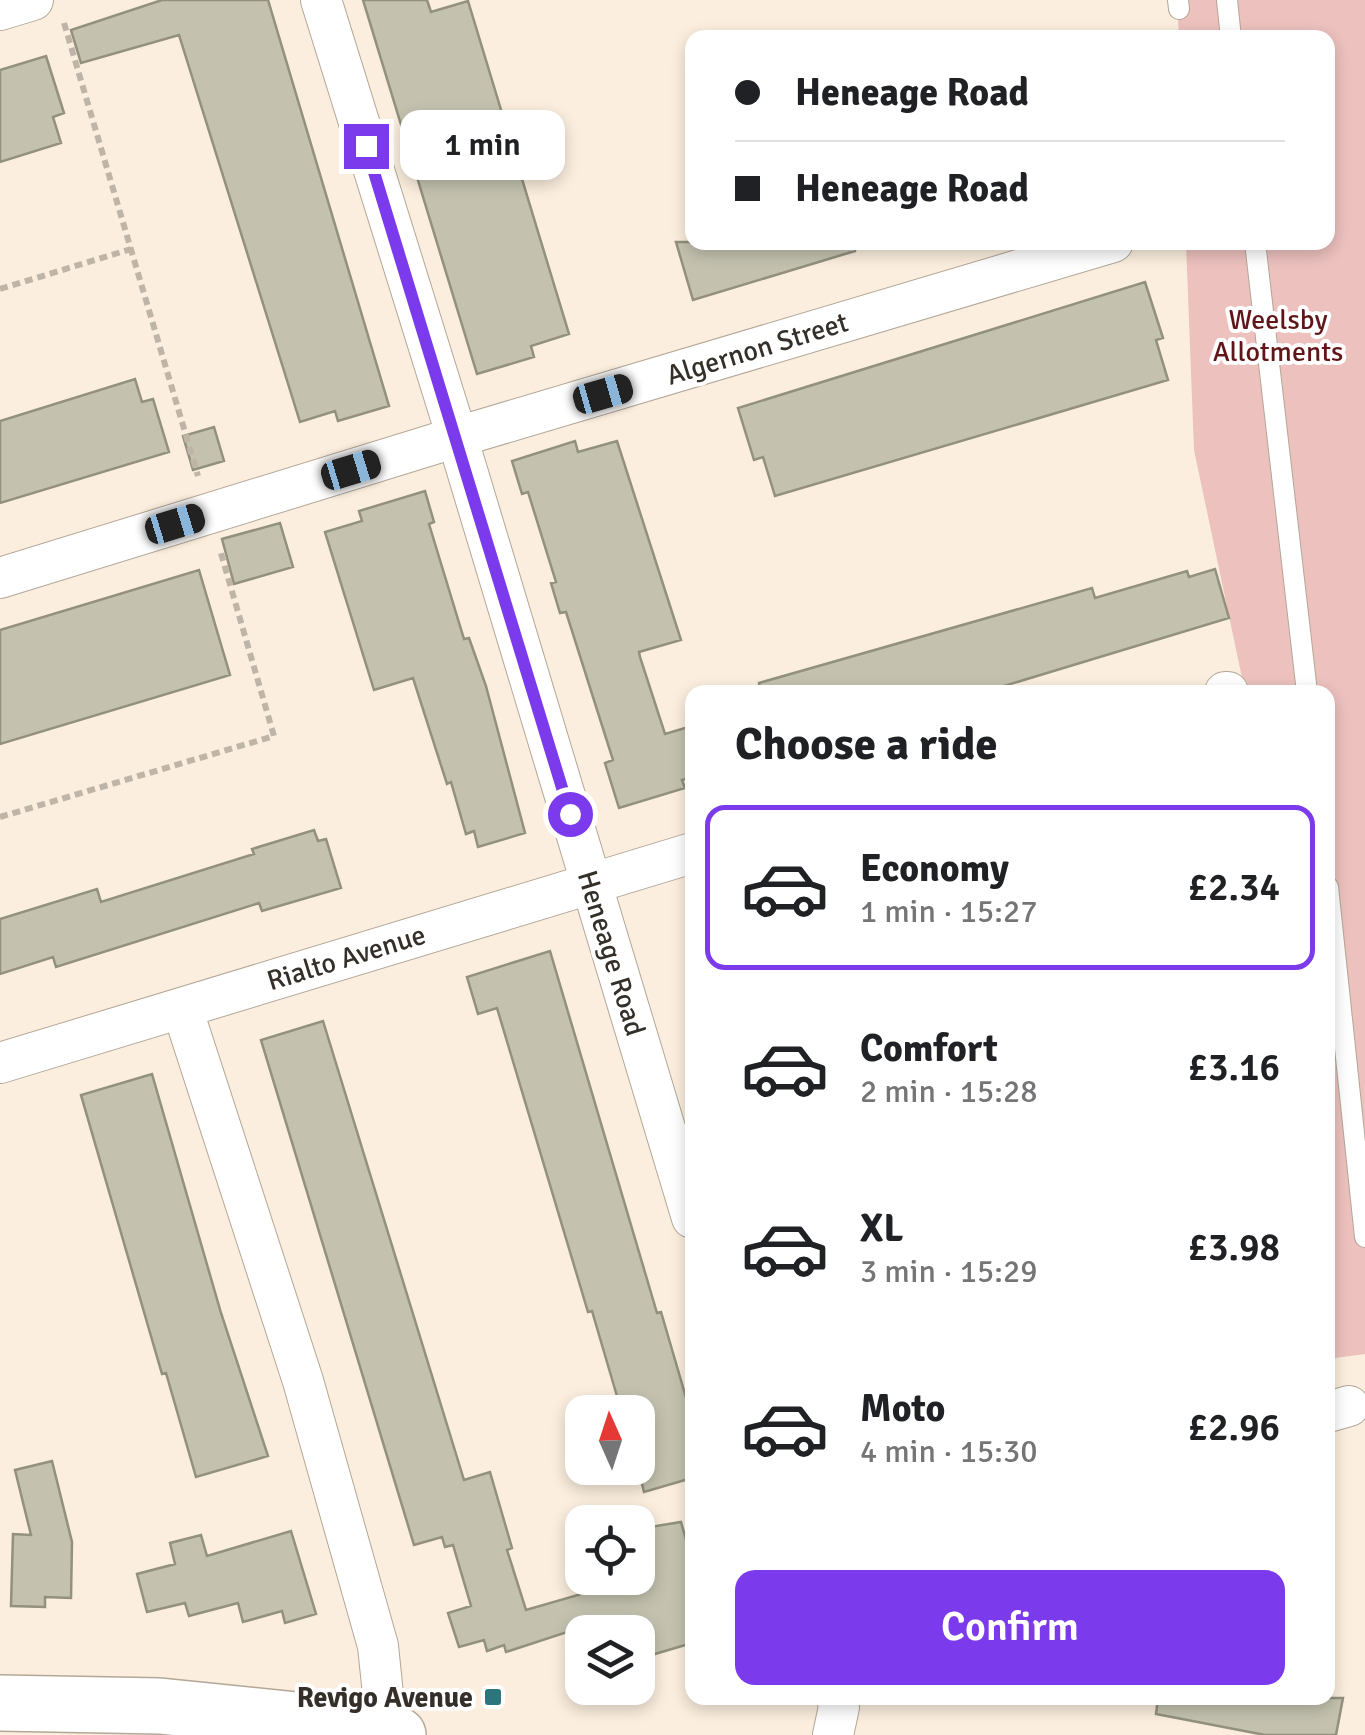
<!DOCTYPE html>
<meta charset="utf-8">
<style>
body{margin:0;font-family:Signika,sans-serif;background:#f2f2f2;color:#202124;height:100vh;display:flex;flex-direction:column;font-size:38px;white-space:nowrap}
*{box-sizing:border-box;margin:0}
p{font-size:32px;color:#757577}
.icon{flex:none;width:55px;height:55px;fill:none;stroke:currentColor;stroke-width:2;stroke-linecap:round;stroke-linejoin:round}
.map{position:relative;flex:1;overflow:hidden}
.side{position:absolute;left:685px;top:685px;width:650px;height:1020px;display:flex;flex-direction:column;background:#fff;border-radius:20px;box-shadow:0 5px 15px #0003}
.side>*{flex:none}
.hud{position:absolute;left:685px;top:30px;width:650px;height:220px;border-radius:20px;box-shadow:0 5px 15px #0003;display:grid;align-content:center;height:220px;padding:0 50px;background:#fff}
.needle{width:65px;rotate:357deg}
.tools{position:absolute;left:565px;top:1395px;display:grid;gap:20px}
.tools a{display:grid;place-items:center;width:90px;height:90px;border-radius:20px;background:#fff;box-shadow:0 5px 15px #0003;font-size:50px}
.end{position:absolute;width:45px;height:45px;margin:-22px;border:12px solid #7c3aed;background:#fff;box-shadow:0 0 0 5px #fff}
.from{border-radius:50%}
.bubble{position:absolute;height:70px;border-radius:20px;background:#fff;box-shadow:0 5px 15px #0003;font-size:32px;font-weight:600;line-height:70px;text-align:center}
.car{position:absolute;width:30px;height:60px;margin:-30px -15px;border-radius:12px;box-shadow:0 0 8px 2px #0007;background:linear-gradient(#222 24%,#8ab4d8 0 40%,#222 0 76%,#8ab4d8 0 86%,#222 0)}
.hud b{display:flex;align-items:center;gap:35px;height:95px;font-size:38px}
.hud b+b{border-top:2px solid #e0e0e0}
.hud i{width:25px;height:25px;background:#202124}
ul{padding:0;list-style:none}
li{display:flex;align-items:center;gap:30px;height:165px;margin:0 20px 15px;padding:0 30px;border:5px solid transparent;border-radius:20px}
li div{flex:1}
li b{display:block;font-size:38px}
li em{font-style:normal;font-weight:600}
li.selected{border-color:#7c3aed}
li>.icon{width:90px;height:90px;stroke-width:1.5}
h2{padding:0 50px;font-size:45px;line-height:120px}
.button{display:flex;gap:20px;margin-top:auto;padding:20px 50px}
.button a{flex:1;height:115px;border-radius:20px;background:#7c3aed;color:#fff;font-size:40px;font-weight:600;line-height:115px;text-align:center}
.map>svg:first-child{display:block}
.green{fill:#ecc1be}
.building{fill:#c4c2af;stroke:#92907e;stroke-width:2.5}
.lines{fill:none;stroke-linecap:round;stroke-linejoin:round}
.lane-casing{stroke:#b3a797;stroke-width:22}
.street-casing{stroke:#b3a797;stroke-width:42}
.primary-casing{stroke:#b3a797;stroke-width:58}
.path{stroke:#bfb4a8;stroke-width:6;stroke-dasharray:8 5;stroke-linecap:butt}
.lane{stroke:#fff;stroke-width:20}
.street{stroke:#fff;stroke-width:40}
.primary{stroke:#fff;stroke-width:55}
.route{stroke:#7c3aed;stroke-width:12}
.poi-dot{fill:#2c757d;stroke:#fff;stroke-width:4}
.labels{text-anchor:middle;stroke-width:8;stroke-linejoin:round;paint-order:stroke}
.park-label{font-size:28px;fill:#601518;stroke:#fff}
.street-label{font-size:28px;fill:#342f29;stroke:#fff}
.poi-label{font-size:28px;font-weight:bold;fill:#342f29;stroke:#fff;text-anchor:end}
</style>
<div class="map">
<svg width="1365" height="1735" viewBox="0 0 1365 1735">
<rect width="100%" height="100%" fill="#fbeede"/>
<!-- green -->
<path class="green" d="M1177,0H1365V1354L1335,1358L1328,1284V692H1245L1194,450L1186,243L1328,242V38L1179,37Z"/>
<!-- building -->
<path class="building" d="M162,0H268L389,406L338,421L335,411L300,422L179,35L81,63L71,30Z
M363,0H427L431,12L468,1L569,334L531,346L534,357L477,374Z
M46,56L64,113L53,117L61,143L0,162V70Z
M676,242H854L855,251L693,300Z
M1145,282L1163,338L1156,340L1168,380L775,496L763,457L754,460L738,408Z
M135,379L142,402L153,399L169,452L0,503V421Z
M214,427L224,461L193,470L183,436Z
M575,441L578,452L617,441L681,640L639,652L640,657L665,734L692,726V777L682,780L685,788L619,808L605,763L613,760L566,612L560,613L551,583L556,582L528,492L522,494L512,461Z
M425,491L434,522L429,524L464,639L469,638L486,686L525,833L478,847L474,831L466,834L451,782L447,784L413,678L374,690L325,532L362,521L359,511Z
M280,523L293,567L234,584L222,539Z
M1215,569L1229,618L984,692H760L759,683L1092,588L1095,598L1187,571L1189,577Z
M199,570L230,675L0,744V630Z
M314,830L318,841L326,839L341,888L262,911L259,903L56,967L53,957L0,974V919L97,889L101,902L254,854L252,849Z
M550,951L657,1313L661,1312L692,1418V1478L644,1492L638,1468V1397L619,1403L592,1311L588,1312L497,1008L478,1014L467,977Z
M323,1021L464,1480L490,1472L512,1548L507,1550L526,1610L592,1591L589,1582L607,1578H638V1529L681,1522L692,1560V1643L638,1659V1632H582V1661L576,1663L567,1632L506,1652L504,1645L487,1651L484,1640L459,1647L448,1613L471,1606L453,1545L445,1547L442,1537L414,1545L261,1040Z
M152,1074L221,1313L268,1456L196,1477L166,1373L162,1374L81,1095Z
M52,1461L72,1542L71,1598L45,1597V1607L11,1606L13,1534L31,1535L15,1470Z
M291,1531L316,1614L285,1623L282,1611L243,1622L238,1603L189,1616L185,1603L147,1612L137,1574L175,1564L170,1543L201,1535L207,1556Z
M1158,1698H1343L1336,1735H1265L1156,1714Z"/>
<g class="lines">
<defs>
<path id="lane" d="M1178,0L1179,9
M1227,0L1231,38
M1255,242L1307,692
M1328,887L1365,1237"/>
<path id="street" d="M321,0L457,437L692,1218
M0,10L33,0
M0,578L457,437L1113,242
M1225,692H1228
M182,1008L303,1381L378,1646L387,1733
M0,1063L692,853
M1328,1412L1349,1406
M833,1735L839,1707L837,1698"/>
<path id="primary" d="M0,1703L160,1706L297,1720L398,1735"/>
</defs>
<!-- lane casing -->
<use href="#lane" class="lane-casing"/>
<!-- street casing -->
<use href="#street" class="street-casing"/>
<!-- primary casing -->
<use href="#primary" class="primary-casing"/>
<!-- path -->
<path class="path" d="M64,23L198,476
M0,289L131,249
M0,817L274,736L220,550"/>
<!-- lane -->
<use href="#lane" class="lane"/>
<!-- street -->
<use href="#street" class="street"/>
<!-- primary -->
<use href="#primary" class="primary"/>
</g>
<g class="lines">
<!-- route -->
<path class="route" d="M366,146L570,814"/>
</g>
<!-- markers -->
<rect class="poi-dot" x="483" y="1687" width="20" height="20" rx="5"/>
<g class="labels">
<!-- park labels -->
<g class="park-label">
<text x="1278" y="329">Weelsby<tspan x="1278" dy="32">Allotments</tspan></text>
</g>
<!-- street labels -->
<g class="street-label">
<text transform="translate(757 348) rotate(-17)" y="10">Algernon Street</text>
<text transform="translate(612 953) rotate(73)" y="10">Heneage Road</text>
<text transform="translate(346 957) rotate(-17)" y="10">Rialto Avenue</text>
</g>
<!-- poi labels -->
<g class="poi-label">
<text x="473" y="1707">Revigo Avenue</text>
</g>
</g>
</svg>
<div class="tools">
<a><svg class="needle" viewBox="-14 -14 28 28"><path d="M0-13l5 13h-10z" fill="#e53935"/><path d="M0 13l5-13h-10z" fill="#757577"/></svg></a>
<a><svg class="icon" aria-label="locate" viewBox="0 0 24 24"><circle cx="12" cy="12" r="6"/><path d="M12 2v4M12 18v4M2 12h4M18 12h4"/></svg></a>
<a><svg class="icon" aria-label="layers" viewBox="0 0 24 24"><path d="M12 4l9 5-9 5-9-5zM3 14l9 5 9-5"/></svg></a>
</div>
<i class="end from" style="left:570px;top:814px"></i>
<i class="end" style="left:366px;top:146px"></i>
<div class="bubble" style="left:400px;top:110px;width:165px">1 min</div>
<i class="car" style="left:603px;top:394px;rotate:74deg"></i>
<i class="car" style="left:351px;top:470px;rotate:73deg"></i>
<i class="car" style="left:175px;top:524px;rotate:73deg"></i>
<div class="hud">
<b><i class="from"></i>Heneage Road</b>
<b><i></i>Heneage Road</b>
</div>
<section class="side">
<h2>Choose a ride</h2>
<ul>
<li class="selected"><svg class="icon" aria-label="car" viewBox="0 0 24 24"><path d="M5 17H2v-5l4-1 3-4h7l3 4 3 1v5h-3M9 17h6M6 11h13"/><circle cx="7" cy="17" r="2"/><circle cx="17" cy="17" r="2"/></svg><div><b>Economy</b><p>1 min · 15:27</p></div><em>£2.34</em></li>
<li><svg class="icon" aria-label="car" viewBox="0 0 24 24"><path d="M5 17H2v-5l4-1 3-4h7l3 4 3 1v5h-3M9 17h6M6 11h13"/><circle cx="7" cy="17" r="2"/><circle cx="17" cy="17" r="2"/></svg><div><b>Comfort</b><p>2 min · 15:28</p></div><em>£3.16</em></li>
<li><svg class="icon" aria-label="car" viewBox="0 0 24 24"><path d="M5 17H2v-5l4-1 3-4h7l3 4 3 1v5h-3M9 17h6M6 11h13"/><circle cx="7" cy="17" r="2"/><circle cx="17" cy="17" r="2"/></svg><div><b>XL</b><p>3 min · 15:29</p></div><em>£3.98</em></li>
<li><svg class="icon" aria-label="car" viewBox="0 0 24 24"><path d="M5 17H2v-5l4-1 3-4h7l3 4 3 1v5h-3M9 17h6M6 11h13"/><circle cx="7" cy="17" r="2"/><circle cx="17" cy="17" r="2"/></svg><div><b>Moto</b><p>4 min · 15:30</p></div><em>£2.96</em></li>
</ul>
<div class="button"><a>Confirm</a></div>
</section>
</div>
